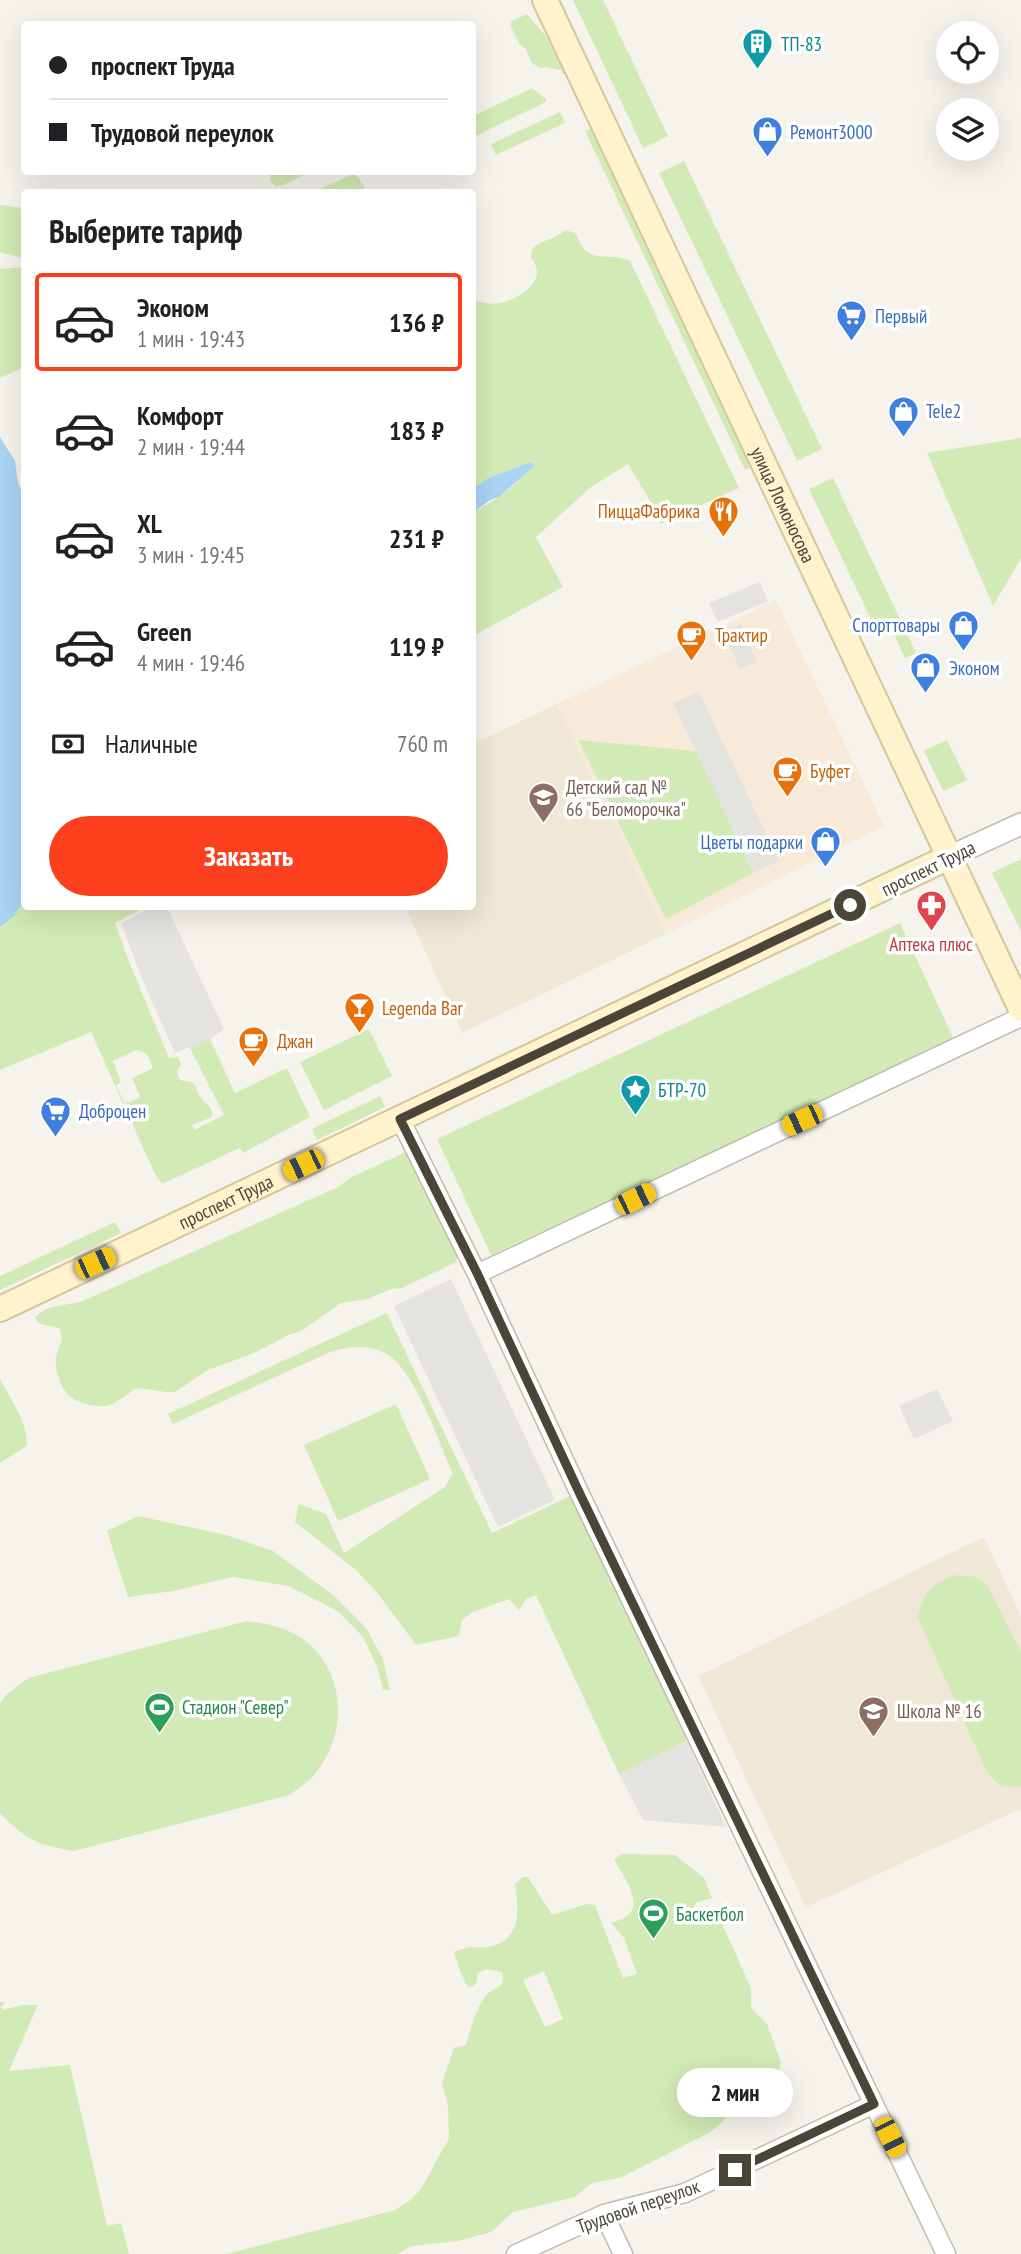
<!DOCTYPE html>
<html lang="ru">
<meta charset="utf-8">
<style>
body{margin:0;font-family:"PT Sans Narrow",sans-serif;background:#f2f2f2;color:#202124;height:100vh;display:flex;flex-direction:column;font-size:26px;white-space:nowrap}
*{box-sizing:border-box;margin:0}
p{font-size:23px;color:#757577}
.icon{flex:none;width:38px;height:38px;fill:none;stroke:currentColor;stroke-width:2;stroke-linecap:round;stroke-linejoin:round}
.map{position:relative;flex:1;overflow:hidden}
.drawer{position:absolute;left:21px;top:189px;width:455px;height:721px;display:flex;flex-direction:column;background:#fff;border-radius:7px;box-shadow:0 7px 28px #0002}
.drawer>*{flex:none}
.hud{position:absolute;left:21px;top:21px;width:455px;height:154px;border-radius:7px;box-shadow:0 7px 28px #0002;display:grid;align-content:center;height:154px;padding:0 28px;background:#fff}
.controls{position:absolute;left:936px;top:21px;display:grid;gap:14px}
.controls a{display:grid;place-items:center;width:63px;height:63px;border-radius:50%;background:#fff;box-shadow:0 7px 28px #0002;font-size:35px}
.end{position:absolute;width:32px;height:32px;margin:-16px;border:9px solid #4b4439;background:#fff;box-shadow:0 0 0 4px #fff}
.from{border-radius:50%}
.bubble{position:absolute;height:49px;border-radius:24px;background:#fff;box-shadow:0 7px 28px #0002;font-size:23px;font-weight:700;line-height:49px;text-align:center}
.car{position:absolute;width:21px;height:42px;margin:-21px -10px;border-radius:9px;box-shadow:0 0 5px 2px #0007;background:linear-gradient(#f5c518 24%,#345 0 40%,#f5c518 0 76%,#345 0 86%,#f5c518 0)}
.hud b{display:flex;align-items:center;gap:24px;height:66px;font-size:26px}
.hud b+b{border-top:2px solid #e0e0e0}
.hud i{width:18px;height:18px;background:#202124}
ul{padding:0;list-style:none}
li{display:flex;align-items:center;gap:21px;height:98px;margin:0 14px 10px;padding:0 14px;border:4px solid transparent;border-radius:7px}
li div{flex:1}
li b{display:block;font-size:26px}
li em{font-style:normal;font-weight:700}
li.current{border-color:#fc3f1d}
li>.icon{width:63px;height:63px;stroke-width:1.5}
h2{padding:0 28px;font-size:32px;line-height:84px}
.pay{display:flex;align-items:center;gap:18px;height:77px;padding:0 28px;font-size:26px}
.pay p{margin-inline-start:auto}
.cta{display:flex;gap:14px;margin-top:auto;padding:14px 28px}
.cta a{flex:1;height:80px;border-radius:42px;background:#fc3f1d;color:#fff;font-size:28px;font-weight:700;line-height:80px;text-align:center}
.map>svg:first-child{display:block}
.commercial{fill:#f7ead8}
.education{fill:#efe8d6}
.green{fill:#d2eab5;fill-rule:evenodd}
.parking{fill:#e5e3e0}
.water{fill:#a9d4f2}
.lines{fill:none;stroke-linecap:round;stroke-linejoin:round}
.minor-casing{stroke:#c2bbae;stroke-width:21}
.tertiary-casing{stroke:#c2bbae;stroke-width:24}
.secondary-casing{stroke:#d6c79b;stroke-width:28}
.minor{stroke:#fff;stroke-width:18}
.tertiary{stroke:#fff;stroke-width:21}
.secondary{stroke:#fff3cd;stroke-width:24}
.route{stroke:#4b4439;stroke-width:9}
.labels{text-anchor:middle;stroke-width:7;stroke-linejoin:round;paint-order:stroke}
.culture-label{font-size:19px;fill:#0d838f;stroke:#fff;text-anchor:start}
.shop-label{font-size:19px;fill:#366cbe;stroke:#fff;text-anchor:start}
.street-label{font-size:19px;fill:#4b4439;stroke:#fff}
.food-label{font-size:19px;fill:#c56008;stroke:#fff;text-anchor:start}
.education-label{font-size:19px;fill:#785e54;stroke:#fff;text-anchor:start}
.health-label{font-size:19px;fill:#be3a42;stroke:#fff}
.leisure-label{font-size:19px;fill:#27864d;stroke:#fff;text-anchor:start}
</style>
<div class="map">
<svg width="1021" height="2254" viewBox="0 0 1021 2254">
<rect width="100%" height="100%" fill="#f6f3ec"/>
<!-- commercial -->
<path class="commercial" d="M776,600L884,826L666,934L557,704Z"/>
<!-- education -->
<path class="education" d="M557,704L666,934L462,1033L405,907L472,906L473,744Z
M984,1537L1021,1616V1809L806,1907L698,1676Z"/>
<!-- green -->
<path class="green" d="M573,0H603L668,136L643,148Z
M527,14L545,35L565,73L563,74L561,70L545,67L540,68L532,63L526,49L520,45L510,25L512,21Z
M532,88L546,99V102L473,137V116Z
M560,112L565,123L496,155L491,144Z
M593,127L753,466L745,470L585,131Z
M684,161L822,449L797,461L659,173Z
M270,172H310L283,185L276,186L270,181Z
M353,174L359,178L365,188L355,192H313Z
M0,205L24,208V261L22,258L0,252Z
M565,230L575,233C579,239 582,250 589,253C601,260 618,254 630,261L739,488L660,524L648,497L628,464L591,487L536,537L563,587L473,636V513C494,500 521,485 531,462L488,478L473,489L472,341L475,336L473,330V301C482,302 491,305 500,303C519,299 550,281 531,258L532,249C541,239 556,240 565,230Z
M24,267V367L0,378V269Z
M1021,438V558L993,606L927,453Z
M833,478L916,653L905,658L891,628L878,634L809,489Z
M578,740L696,751L753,873L666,919Z
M947,740L967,780L943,791L924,751Z
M1021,859V931L992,873Z
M24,903V906L146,907L115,923L130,964L169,1058L178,1057L181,1065L177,1070C179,1086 184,1078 193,1083C197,1087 198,1094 201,1098C207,1106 213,1105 212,1117L192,1125L194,1130L224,1115L189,1046L210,1039L235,1093L287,1068L310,1117L243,1153L240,1148L162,1184L155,1174L91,1032L0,1070V927C11,919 15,912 24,903ZM137,1050L147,1054L153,1068L132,1078L140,1097L125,1104L116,1085L121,1082L113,1061Z
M900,923L954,1040L491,1255L437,1139Z
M369,1029L392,1076L324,1110L300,1062Z
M380,1096L385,1107L317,1140L312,1129Z
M406,1152L410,1153L458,1253L456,1262L400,1289L394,1288L368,1299L341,1303L301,1331L289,1335L254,1353L208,1370L175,1392H166L137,1388C128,1393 119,1402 109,1405C99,1408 80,1404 72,1398C62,1392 54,1370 56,1358C58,1346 66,1340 59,1328L40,1324L35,1318C47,1303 65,1307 83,1301L338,1187L350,1178Z
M115,1222L121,1233L0,1290V1276Z
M387,1313L492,1533L574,1494L687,1741L619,1774L536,1595L526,1599L519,1610L509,1599L473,1612L462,1620L459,1636L416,1645L379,1595L356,1570L295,1522L299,1504L326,1514L344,1553L445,1487L453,1474C439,1443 414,1366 383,1352C366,1344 347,1347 330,1352L173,1424L168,1414Z
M0,1379C11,1400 28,1422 27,1446L0,1463Z
M396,1404L430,1479L338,1521L304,1445Z
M138,1516L226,1535L273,1551L333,1595L366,1628L383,1659L390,1690H383L377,1667L363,1637L339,1612L289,1586L233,1577L173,1591L128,1597L107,1531Z
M957,1575L976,1577L988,1586L1021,1653V1786L1019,1787L1000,1786L986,1770L918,1618C923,1591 931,1583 957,1575Z
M247,1621C267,1624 286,1627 303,1639C347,1672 348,1734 315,1774C309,1782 298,1788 290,1795L74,1851C37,1845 26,1840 0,1813V1704L5,1696L28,1678Z
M622,1854L675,1855L704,1878L712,1898L697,1902L692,1910L715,1908L751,1988V2008L767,2024L781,2062L777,2079L738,2092L739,2097C754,2100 769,2094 783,2090L777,2104L759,2109L730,2111L723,2121L709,2133L620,2178L592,2183L575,2197L513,2212L491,2232L458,2241L412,2246L397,2254H226L395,2210L408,2202L421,2189L449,2138L448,2105L442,2083L454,2048L466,2045C471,2029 475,2010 485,1997C493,1985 506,1991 502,1972L487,1969L478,1973L476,1984L472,1987L467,1986L460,1971L454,1952C459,1950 464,1948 470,1947C475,1947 481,1948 487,1947C522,1941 519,1911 515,1884L523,1877H528L552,1915L586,1904L595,1905L623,1978L637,1974L624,1938L611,1923C616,1921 623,1919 627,1916C645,1903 621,1873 614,1859ZM544,1971L563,2019L545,2027L523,1980Z
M0,2002H5L1,2007L3,2010L22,2005H38L9,2071L70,2065L107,2226L121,2223L129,2254H0Z"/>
<!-- parking -->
<path class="parking" d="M760,582L768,601L718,622L709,603Z
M741,624L757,662L740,669L724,632Z
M699,692L779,861L753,873L673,703Z
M152,907H167L224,1029L210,1039L175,1053L143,981L121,923Z
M451,1279L555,1500L498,1527L394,1306Z
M937,1389L953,1421L914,1439L899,1406Z
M687,1741L726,1827L643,1820L619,1774Z"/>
<!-- water -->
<path class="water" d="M0,437L15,461L18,483L24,496V903L13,915L23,909L0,927Z
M531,462L534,466L499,497L490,500L473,513V489L488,478Z"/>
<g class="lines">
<defs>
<path id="minor" d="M400,1119L477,1274L579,1492L946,2254
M477,1274L1021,1017
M604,2214L623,2254
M516,2254L604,2214L685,2193L874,2104"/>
<path id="tertiary" d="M949,857L1021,824"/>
<g id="secondary">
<path id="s1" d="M545,0L1021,1009"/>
<path id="s2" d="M0,1309L949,857"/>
</g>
</defs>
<!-- minor casing -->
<use href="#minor" class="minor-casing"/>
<!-- tertiary casing -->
<use href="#tertiary" class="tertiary-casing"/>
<!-- secondary casing -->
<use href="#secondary" class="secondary-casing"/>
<!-- minor -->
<use href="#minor" class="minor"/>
<!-- tertiary -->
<use href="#tertiary" class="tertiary"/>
<!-- secondary -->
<use href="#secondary" class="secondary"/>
</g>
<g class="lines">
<!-- route -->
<path class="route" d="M735,2170L874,2104L579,1492L477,1273L400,1119L850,905"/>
</g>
<!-- icons -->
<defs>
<symbol id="building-pin" viewBox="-11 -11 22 30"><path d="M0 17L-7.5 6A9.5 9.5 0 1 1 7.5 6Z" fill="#0f9aa8" stroke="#fff"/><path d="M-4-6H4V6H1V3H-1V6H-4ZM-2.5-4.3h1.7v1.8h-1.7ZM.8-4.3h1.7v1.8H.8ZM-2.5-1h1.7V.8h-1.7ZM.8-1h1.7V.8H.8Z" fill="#fff"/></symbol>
<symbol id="shop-pin" viewBox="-11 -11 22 30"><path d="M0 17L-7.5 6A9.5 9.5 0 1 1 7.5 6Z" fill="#3f7fe0" stroke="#fff"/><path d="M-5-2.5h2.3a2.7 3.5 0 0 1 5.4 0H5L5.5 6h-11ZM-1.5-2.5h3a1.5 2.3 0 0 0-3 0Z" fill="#fff"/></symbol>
<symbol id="supermarket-pin" viewBox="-11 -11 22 30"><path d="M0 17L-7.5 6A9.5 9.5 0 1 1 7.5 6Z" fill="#3f7fe0" stroke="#fff"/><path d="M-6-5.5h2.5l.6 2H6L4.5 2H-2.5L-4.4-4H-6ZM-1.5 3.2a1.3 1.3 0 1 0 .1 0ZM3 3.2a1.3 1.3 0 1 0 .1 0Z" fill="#fff"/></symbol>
<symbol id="restaurant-pin" viewBox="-11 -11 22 30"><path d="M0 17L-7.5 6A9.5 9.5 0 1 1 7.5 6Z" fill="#e8710a" stroke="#fff"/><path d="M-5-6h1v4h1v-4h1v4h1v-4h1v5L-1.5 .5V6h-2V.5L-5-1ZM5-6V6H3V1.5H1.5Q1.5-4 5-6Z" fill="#fff"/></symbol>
<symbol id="cafe-pin" viewBox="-11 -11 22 30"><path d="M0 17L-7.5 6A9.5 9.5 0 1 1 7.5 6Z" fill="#e8710a" stroke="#fff"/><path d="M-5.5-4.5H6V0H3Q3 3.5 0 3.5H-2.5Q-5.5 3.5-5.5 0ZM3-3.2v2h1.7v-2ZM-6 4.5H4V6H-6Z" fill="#fff"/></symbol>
<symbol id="school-pin" viewBox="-11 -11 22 30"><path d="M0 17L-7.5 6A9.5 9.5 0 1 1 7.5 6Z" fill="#8d6e63" stroke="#fff"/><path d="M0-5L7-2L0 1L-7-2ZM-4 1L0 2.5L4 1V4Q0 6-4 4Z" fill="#fff"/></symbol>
<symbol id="pharmacy-pin" viewBox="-11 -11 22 30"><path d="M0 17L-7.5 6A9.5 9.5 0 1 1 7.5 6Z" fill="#e0444e" stroke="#fff"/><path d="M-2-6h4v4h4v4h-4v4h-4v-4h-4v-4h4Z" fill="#fff"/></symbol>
<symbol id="bar-pin" viewBox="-11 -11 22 30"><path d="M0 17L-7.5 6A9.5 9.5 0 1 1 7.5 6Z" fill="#e8710a" stroke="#fff"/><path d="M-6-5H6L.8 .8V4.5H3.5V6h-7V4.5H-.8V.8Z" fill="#fff"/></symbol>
<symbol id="sight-pin" viewBox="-11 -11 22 30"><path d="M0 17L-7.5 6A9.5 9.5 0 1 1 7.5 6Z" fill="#0f9aa8" stroke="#fff"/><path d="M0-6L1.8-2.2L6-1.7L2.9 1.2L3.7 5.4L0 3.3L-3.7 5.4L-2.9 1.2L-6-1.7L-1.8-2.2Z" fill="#fff"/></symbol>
<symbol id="stadium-pin" viewBox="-11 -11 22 30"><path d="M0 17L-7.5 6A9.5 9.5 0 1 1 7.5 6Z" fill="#2e9e5b" stroke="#fff"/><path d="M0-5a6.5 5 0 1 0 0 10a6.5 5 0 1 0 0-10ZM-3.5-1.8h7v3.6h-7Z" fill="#fff"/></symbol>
</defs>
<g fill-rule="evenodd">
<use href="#building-pin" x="740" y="26" width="35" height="47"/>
<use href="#shop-pin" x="750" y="114" width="35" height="47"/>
<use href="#supermarket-pin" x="834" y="298" width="35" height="47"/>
<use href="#shop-pin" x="886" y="394" width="35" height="47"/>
<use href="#restaurant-pin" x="706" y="494" width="35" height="47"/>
<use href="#shop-pin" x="946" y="608" width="35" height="47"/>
<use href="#cafe-pin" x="674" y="618" width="35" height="47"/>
<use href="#shop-pin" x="908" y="650" width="35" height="47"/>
<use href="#cafe-pin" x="770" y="754" width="35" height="47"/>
<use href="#school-pin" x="526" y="780" width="35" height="47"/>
<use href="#shop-pin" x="808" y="824" width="35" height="47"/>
<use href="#pharmacy-pin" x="914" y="888" width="35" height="47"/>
<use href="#bar-pin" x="342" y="990" width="35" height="47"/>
<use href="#cafe-pin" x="236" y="1024" width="35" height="47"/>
<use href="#sight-pin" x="618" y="1072" width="35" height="47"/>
<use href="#supermarket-pin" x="38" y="1094" width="35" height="47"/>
<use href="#stadium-pin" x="142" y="1690" width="35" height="47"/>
<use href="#school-pin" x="856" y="1694" width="35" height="47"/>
<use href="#stadium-pin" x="636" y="1896" width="35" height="47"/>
</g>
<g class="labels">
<!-- culture labels -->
<g class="culture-label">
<text x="781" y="51">ТП-83</text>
<text x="658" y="1097">БТР-70</text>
</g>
<!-- shop labels -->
<g class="shop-label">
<text x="790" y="139">Ремонт3000</text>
<text x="875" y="323">Первый</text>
<text x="926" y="418">Tele2</text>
<text x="940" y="632" text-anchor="end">Спорттовары</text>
<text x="949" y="675">Эконом</text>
<text x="803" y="849" text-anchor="end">Цветы подарки</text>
<text x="79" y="1118">Доброцен</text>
</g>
<!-- street labels -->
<g class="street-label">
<text dy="7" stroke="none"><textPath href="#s1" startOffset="558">улица Ломоносова</textPath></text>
<text transform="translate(928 868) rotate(-26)" y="7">проспект Труда</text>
<text dy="7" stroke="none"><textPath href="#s2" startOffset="250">проспект Труда</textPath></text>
<text transform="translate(638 2206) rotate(-19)" y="7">Трудовой переулок</text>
</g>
<!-- food labels -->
<g class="food-label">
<text x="700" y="518" text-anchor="end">ПиццаФабрика</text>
<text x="715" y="642">Трактир</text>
<text x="810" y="778">Буфет</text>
<text x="382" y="1015">Legenda Bar</text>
<text x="277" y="1048">Джан</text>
</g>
<!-- education labels -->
<g class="education-label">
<text x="566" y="794">Детский сад №<tspan x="566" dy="22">66 "Беломорочка"</tspan></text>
<text x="897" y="1718">Школа № 16</text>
</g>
<!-- health labels -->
<g class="health-label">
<text x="931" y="951">Аптека плюс</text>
</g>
<!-- leisure labels -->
<g class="leisure-label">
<text x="182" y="1714">Стадион "Север"</text>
<text x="676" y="1921">Баскетбол</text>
</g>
</g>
</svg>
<div class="controls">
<a><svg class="icon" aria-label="locate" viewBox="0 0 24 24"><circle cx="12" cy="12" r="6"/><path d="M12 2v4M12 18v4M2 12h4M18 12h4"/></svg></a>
<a><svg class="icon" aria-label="layers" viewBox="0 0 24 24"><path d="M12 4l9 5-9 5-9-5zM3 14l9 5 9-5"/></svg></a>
</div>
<i class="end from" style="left:850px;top:905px"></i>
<i class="end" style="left:735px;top:2170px"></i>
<div class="bubble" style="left:677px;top:2068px;width:116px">2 мин</div>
<i class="car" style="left:802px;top:1120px;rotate:245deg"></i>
<i class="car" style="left:303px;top:1165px;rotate:244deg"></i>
<i class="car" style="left:635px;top:1199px;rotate:64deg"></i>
<i class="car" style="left:95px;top:1263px;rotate:65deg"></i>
<i class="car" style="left:890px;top:2137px;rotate:154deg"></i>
<div class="hud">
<b><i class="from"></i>проспект Труда</b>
<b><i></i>Трудовой переулок</b>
</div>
<section class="drawer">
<h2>Выберите тариф</h2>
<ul>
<li class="current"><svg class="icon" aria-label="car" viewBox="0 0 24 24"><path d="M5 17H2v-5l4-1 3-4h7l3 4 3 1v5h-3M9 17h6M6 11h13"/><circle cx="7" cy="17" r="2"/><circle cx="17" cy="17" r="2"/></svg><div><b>Эконом</b><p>1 мин · 19:43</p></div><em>136 ₽</em></li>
<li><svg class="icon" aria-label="car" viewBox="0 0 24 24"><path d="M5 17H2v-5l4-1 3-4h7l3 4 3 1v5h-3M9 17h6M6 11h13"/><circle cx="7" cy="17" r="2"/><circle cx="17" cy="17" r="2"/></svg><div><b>Комфорт</b><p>2 мин · 19:44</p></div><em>183 ₽</em></li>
<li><svg class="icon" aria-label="car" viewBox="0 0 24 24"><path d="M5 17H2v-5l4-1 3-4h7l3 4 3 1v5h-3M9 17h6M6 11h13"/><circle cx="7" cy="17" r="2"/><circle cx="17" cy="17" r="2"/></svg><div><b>XL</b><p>3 мин · 19:45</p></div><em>231 ₽</em></li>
<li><svg class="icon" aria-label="car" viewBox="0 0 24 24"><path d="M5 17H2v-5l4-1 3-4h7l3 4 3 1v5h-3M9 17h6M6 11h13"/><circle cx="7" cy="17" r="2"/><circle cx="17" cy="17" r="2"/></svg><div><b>Green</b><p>4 мин · 19:46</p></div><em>119 ₽</em></li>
</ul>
<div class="pay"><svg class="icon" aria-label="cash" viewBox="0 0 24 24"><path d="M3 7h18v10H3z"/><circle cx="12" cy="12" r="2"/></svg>Наличные<p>760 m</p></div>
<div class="cta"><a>Заказать</a></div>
</section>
</div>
